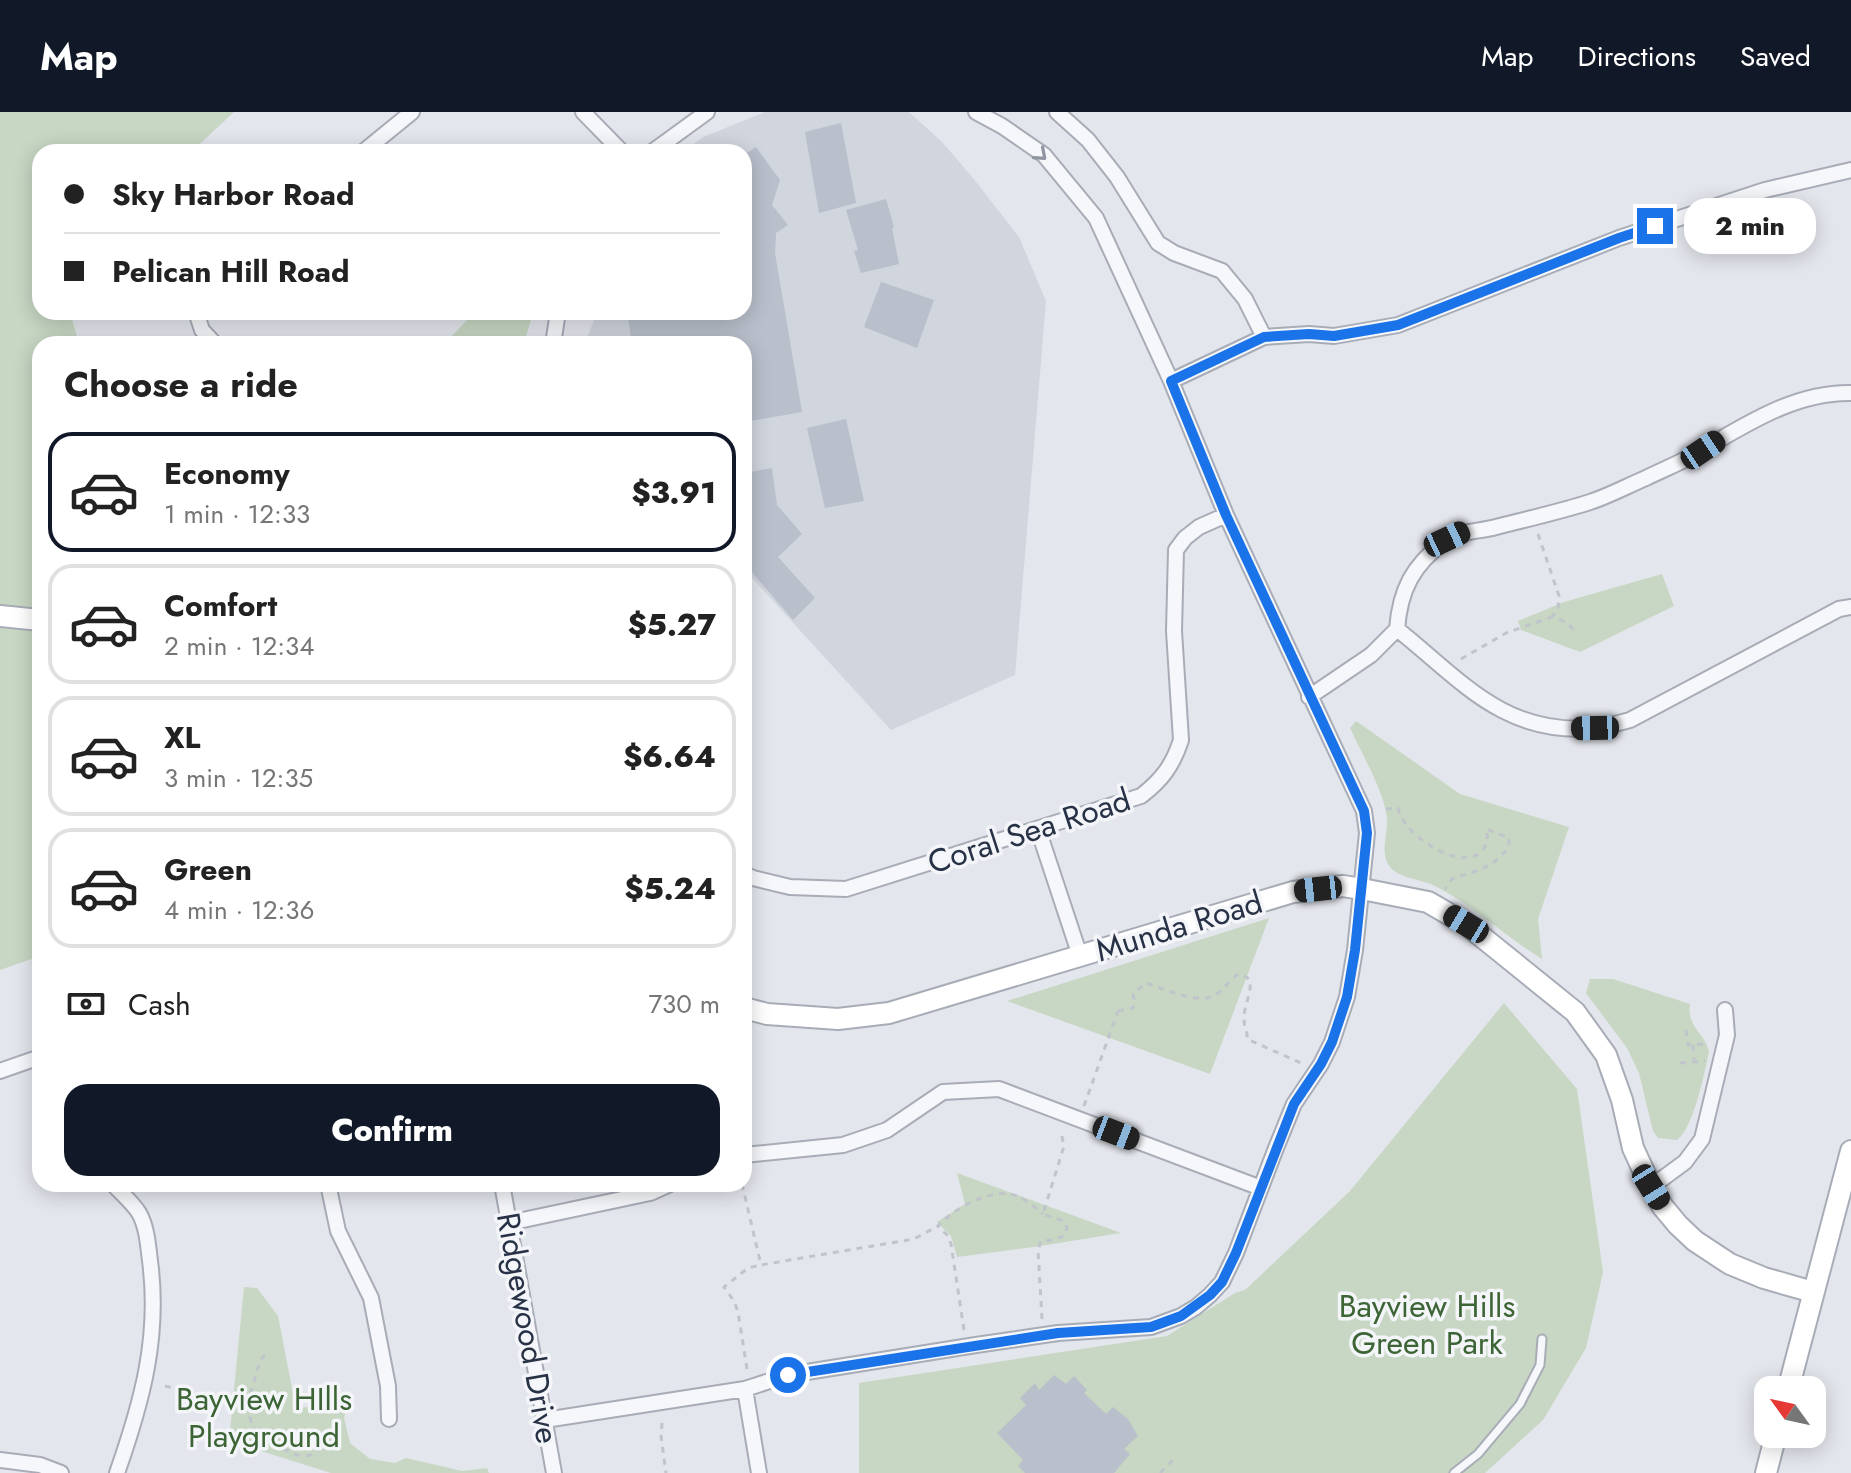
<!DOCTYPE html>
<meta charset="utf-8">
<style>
body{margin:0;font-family:Jost,sans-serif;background:#f2f2f2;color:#222;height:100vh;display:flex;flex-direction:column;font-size:30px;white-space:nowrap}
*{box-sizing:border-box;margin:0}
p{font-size:26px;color:#767676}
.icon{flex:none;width:44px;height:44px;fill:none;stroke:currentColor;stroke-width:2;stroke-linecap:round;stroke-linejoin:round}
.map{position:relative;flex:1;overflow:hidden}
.sheet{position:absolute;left:32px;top:224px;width:720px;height:856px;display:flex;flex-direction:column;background:#fff;border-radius:24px;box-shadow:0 4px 20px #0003}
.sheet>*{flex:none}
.hud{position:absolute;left:32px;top:32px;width:720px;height:176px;border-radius:24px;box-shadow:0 4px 20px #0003;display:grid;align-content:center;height:176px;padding:0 32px;background:#fff}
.needle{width:52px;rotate:303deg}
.controls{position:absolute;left:1754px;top:1264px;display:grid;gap:16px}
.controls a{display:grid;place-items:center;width:72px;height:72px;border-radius:16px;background:#fff;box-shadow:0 4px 20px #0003;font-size:40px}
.end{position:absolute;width:36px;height:36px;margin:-18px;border:10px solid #1a73e8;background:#fff;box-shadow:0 0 0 4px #fff}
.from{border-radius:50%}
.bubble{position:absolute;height:56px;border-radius:24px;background:#fff;box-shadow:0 4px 20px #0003;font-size:26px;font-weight:800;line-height:56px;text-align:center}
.car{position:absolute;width:24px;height:48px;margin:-24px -12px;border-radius:10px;box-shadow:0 0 6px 2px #0007;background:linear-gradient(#222 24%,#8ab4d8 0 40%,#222 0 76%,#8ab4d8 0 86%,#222 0)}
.hud b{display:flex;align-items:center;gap:28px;height:76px;font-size:30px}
.hud b+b{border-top:2px solid #e0e0e0}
.hud i{width:20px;height:20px;background:#222}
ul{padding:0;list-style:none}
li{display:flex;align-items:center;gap:24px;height:120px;margin:0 16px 12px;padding:0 16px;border:4px solid #e0e0e0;border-radius:24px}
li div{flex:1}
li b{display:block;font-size:30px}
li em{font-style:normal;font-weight:800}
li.selected{border-color:#111827}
li>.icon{width:72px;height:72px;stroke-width:1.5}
h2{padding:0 32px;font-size:36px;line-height:96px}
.pay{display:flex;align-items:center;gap:20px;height:88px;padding:0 32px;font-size:30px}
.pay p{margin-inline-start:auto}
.button{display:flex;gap:16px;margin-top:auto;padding:16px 32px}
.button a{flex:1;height:92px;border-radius:24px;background:#111827;color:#fff;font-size:32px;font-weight:800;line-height:92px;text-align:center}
header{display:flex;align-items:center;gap:48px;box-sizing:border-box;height:112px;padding:0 40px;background:#111827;color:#fff}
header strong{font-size:38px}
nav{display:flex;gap:44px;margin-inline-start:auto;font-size:28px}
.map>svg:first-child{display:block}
.built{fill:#d0d5de}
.green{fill:#c7d7c3}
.building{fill:#b9bfcb}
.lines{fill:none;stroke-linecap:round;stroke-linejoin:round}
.lane-casing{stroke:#a7acb7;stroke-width:11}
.street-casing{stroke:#a7acb7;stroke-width:18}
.secondary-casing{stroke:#a7acb7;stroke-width:24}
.path{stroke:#c0c4cb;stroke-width:3;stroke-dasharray:6 6;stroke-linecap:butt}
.lane{stroke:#f6f7fa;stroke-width:7}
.street{stroke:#f6f7fa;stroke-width:14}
.secondary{stroke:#fff;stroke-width:20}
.oneway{stroke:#8f94a0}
.route{stroke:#1a73e8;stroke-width:10}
.labels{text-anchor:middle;stroke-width:7;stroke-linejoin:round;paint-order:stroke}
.street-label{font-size:32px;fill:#283246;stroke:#f3f5f9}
.park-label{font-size:32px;fill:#3c6434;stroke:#f3f5f9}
</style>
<header>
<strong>Map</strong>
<nav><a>Map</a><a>Directions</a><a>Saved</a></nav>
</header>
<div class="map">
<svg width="1851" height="1361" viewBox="0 0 1851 1361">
<rect width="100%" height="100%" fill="#e3e6ec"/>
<!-- built -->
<path class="built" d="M765,0H909L942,30L973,66L1019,125L1046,189L1015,563L891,618L744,457V232H585L597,200H744V40H683L703,25Z"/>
<!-- green -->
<path class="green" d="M0,0H234L191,40H40V200H70L79,232H40V844L0,858Z
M475,200H533L524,232H444Z
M1662,462L1674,494L1580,540L1521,518L1518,509L1564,490Z
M1356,609L1460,682L1569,715L1538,807L1542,847C1505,824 1474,794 1435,774C1421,767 1393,766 1387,750C1381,736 1388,722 1387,707C1385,681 1361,640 1350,616Z
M1269,806L1210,962L1007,889Z
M1590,867H1613L1690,892C1687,917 1705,920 1709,940C1704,962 1694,1015 1677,1028L1658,1026L1653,1019L1639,961L1627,936L1586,881Z
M1504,891L1577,977L1603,1160L1586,1236L1543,1308L1485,1361H859V1271L1167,1224L1235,1181L1245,1178L1350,1079Z
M957,1061L1121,1121L1034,1135L957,1145L951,1124L937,1110L965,1092Z
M244,1175L257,1176L278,1204L296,1297L349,1287L344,1306L350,1331L370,1347L395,1351L406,1346L462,1359L487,1356L489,1361H331L229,1329Z"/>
<!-- building -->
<path class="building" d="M841,11L856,91L819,101L805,20Z
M756,35L780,68L772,93L788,113L776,121L775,141L802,300L744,310V232H632L627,200H744V43Z
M886,87L894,115L892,116L899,152L861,161L854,139L858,138L846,98Z
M881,170L934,188L917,236L864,215Z
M846,307L864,389L825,396L807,316Z
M772,356L777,393L802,422L778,445L815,486L793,508L744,451V361Z
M1054,1263L1066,1272L1074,1264L1087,1278L1084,1281L1106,1302L1113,1295L1128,1307L1138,1324L1124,1337L1130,1342L1114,1361H1025L1018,1354L1023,1348L997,1321L1026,1293L1020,1286L1035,1271L1039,1278Z"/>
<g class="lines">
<defs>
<path id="lane" d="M1454,1361L1478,1342L1520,1292L1540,1253L1542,1227"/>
<path id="street" d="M583,0L622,40
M1057,0L1088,28L1117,65L1158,131L1174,141L1222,159L1245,187L1264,225
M363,40L412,0
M652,40L707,0
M196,200L202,218L215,232
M553,232L558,200
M1171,269L1264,225L1309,222L1334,224L1398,213L1619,126L1765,78L1851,58
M1397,517C1461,568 1504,624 1594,616C1606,615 1618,611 1630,608L1839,497L1851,495
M1309,585L1371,543L1397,517C1400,478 1413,453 1444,430C1461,418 1478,420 1496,415C1527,407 1559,400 1590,390C1609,384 1627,374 1646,366C1664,357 1683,350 1700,339C1747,312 1795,280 1851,281
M1038,717L1080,844
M744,762L753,766L790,775L846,777L1141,684C1162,668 1173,653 1181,628L1174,519L1176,438L1185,426L1199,415L1226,403
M0,959L40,945
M744,1043L843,1033L887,1018L943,980L999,977L1261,1076
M328,1072L338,1119L371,1186L388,1274L389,1307
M502,1072L554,1361
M114,1073C122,1082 133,1091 139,1101C147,1115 148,1133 150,1149C160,1225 142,1290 117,1361
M1651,1075L1685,1050L1702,1027L1727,923L1725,898
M509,1111L650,1081L670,1072
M745,1277L759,1361
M545,1308L745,1277L788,1263L976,1233L1058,1221L1151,1215L1181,1204L1196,1195L1210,1183L1222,1170L1236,1141L1276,1036L1294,992L1321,952L1332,930L1347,885L1355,838L1367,721L1364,699L1226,403L1171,269L1096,106L1044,43L1002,14L976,0
M0,1348L40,1353L61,1361"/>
<path id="secondary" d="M0,504L40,508
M744,896L767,902L838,907L889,901L1293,780L1343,774L1362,777L1428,790L1466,812L1575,900L1606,943L1622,988L1633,1036L1651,1075L1663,1095L1678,1113L1695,1129L1730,1152L1764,1166L1813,1180
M1788,1278L1851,1039
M1766,1361L1776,1322"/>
</defs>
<!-- lane casing -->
<use href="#lane" class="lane-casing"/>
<!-- street casing -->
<use href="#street" class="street-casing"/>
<!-- secondary casing -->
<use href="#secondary" class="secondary-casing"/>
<!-- path -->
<path class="path" d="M1538,422L1559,484L1558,497L1552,505
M1461,547L1506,521L1552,505L1566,510L1574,518H1579
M1386,697L1398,696C1401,722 1466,765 1484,736C1488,729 1488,725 1486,717L1509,726V735C1489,759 1479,757 1452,767L1445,777
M1118,899L1133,896L1135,890L1133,882L1146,871C1162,876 1197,892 1213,884C1222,880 1229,869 1237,863L1242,862L1250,868C1252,882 1243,895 1244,908C1244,916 1248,919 1247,927L1301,951
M1686,918L1688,933L1705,932
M1693,933L1694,949
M1680,951L1705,949
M1084,994L1118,899L1114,895
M742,1072L761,1153L914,1127L938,1114
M1042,1207L1038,1138L1041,1129L1052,1128L1064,1124L1067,1116L1064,1109L1043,1102L1064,1034L1061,1020
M964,1218L951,1132L949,1125L938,1114C953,1097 993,1074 1017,1084C1026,1088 1035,1095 1043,1102
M747,1257L738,1200L734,1189L724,1175L748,1156L761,1153
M165,1274L247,1293L260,1249L266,1241
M247,1293C249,1301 250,1311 255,1317C260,1324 289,1341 298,1343C302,1345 306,1344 310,1343C326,1336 321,1321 344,1317
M662,1311L661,1324L666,1361
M1160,1361L1177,1344"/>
<!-- lane -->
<use href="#lane" class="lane"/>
<!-- street -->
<use href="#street" class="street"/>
<!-- secondary -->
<use href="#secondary" class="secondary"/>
</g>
<!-- one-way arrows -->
<defs><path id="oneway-chevron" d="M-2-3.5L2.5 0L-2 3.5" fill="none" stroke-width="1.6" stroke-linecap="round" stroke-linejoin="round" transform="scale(2)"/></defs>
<use class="oneway" href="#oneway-chevron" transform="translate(1041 43) rotate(41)"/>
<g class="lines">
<!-- route -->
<path class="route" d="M788,1263L1058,1221L1151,1215L1181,1204L1210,1183L1222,1170L1236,1141L1294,992L1321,952L1332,930L1347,885L1355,838L1367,721L1364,699L1226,403L1171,269L1264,225L1309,222L1334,224L1398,213L1619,126L1655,114"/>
</g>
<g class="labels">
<!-- street labels -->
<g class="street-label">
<text transform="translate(1029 719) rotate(-18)" y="11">Coral Sea Road</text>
<text transform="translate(1179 814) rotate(-17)" y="11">Munda Road</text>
<text transform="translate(528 1216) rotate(80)" y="11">Ridgewood Drive</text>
</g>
<!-- park labels -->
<g class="park-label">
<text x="1427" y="1205">Bayview Hills<tspan x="1427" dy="37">Green Park</tspan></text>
<text x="264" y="1298">Bayview HIlls<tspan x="264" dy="37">Playground</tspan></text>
</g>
</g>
</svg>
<div class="controls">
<a><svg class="needle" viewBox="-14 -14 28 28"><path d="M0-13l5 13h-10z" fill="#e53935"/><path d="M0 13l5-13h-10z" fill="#767676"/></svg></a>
</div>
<i class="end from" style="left:788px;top:1263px"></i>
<i class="end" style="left:1655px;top:114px"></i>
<div class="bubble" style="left:1684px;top:86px;width:132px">2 min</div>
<i class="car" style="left:1703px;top:338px;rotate:56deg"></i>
<i class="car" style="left:1447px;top:427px;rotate:65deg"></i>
<i class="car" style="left:1595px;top:616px;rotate:269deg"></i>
<i class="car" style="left:1318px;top:777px;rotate:264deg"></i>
<i class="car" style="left:1466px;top:812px;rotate:301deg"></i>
<i class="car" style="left:1116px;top:1021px;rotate:111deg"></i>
<i class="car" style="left:1651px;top:1075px;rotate:148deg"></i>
<div class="hud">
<b><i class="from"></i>Sky Harbor Road</b>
<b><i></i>Pelican Hill Road</b>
</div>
<section class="sheet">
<h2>Choose a ride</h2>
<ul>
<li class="selected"><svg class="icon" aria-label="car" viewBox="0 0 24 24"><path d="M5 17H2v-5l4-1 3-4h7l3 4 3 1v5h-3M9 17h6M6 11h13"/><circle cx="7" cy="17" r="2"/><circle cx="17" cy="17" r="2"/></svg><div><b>Economy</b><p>1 min · 12:33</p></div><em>$3.91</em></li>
<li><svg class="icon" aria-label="car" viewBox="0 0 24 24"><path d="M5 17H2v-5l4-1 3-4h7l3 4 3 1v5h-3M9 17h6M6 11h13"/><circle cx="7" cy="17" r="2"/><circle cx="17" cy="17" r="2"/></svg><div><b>Comfort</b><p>2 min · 12:34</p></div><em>$5.27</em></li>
<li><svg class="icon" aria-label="car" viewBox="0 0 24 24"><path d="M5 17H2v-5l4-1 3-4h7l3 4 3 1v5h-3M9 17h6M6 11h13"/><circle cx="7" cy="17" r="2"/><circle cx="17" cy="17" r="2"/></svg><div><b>XL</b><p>3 min · 12:35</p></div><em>$6.64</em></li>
<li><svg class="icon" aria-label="car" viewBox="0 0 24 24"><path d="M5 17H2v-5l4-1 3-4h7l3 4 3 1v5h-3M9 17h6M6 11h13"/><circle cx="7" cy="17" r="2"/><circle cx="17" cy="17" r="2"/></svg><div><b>Green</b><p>4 min · 12:36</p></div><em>$5.24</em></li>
</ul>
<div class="pay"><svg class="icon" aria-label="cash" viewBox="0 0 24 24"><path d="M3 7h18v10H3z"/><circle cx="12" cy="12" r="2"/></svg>Cash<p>730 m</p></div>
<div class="button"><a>Confirm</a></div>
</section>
</div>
